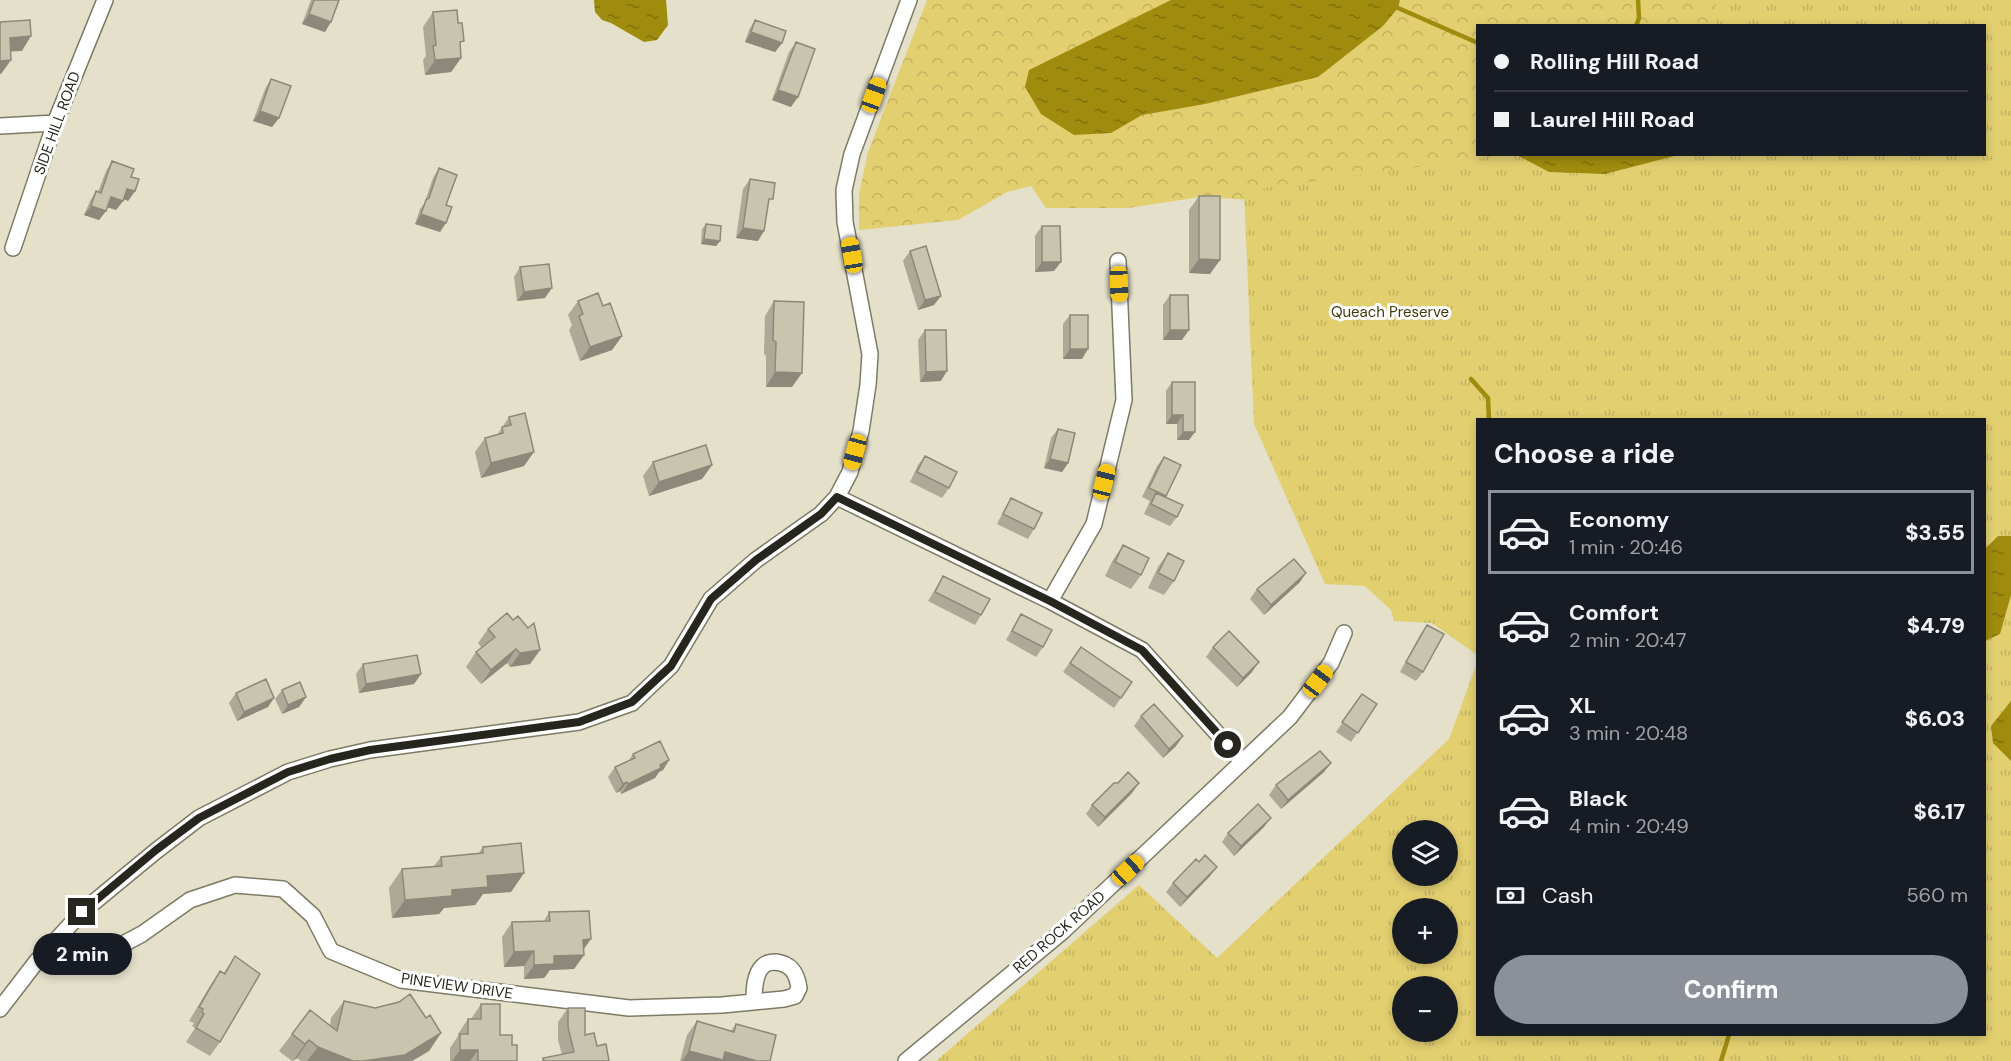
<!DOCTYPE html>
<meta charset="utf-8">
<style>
body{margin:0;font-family:"DM Sans",sans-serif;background:#242831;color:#f1f3f6;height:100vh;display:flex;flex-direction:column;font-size:22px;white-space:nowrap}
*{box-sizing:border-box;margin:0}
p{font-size:20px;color:#9ea1a6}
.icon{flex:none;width:33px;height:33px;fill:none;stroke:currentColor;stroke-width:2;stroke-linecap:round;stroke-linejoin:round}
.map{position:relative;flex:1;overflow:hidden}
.details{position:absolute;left:1476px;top:418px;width:510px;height:618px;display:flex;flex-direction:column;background:#171b24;border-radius:0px;box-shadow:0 3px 9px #0003}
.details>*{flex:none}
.guide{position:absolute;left:1476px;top:24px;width:510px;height:132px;border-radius:0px;box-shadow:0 3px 9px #0003;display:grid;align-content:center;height:132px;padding:0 18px;background:#171b24}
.tools{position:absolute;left:1392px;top:820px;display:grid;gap:12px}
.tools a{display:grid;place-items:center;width:66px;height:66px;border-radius:50%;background:#171b24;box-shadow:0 3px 9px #0003;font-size:30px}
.end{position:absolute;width:27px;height:27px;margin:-14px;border:8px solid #27261e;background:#fff;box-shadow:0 0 0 3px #fff}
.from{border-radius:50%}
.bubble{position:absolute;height:42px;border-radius:21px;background:#171b24;box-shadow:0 3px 9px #0003;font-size:20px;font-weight:800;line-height:42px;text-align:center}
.car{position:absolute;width:18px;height:36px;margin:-18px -9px;border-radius:8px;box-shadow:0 0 4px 2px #0007;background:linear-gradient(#f5c518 24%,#345 0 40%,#f5c518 0 76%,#345 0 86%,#f5c518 0)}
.guide b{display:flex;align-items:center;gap:21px;height:57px;font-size:22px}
.guide b+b{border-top:2px solid #363941}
.guide i{width:15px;height:15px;background:#f1f3f6}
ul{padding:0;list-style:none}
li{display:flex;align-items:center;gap:18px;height:84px;margin:0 12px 9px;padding:0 6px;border:3px solid transparent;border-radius:0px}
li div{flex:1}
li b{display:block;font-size:22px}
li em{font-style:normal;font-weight:800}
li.selected{border-color:#8c9099}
li>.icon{width:54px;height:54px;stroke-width:1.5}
h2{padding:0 18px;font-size:27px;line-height:72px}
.pay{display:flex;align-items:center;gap:15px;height:66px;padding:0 18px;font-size:22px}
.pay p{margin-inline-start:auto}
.cta{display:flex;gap:12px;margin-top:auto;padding:12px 18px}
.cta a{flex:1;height:69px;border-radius:36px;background:#8c9099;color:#fff;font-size:24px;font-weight:800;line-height:69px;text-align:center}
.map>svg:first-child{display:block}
.forest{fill:url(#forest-crowns);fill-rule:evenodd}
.park{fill:url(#park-tufts);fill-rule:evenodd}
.water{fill:url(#water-ripples)}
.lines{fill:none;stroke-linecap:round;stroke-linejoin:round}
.stream{stroke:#9f8b0d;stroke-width:4.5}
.minor-casing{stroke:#7d7a65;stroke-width:18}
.minor{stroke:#fff;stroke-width:15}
.wall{fill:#aca996}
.shaded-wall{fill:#8c897a}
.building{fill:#c8c4ae;stroke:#8c897a;stroke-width:1.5}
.route{stroke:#27261e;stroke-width:8}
.labels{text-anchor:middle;stroke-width:6;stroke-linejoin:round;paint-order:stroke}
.street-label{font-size:15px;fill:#27261e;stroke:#fff}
.park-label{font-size:15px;fill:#41390a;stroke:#fff}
</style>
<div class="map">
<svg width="2011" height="1061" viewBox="0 0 2011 1061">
<defs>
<pattern id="forest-crowns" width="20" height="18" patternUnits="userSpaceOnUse" patternTransform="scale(1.5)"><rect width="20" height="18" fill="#e2cf70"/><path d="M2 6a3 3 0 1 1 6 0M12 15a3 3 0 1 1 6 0" fill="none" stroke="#c2b261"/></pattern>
<pattern id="park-tufts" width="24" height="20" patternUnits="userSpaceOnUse" patternTransform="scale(1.5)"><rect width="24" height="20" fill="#e2cf70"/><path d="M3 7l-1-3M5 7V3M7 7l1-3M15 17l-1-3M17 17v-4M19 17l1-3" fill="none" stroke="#c2b261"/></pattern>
<pattern id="water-ripples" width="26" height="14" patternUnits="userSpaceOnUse" patternTransform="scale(1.5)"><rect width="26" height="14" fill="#9f8b0d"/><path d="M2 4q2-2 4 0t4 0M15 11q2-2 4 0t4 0" fill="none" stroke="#82710c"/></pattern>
</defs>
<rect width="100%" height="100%" fill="#e4e0ca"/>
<!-- forest -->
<path class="forest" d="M927,0H2011V1061L1984,1035V420H1478L1255,200L1200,197L1128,208H1046L1031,186L1007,192L958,220L859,230V194L868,152ZM1478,26H1984V154H1478Z"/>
<!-- park -->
<path class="park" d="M1715,0H2011V1061H936L1139,885L1217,958L1449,739L1477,663L1478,1035H1984V420H1478L1477,655L1432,623L1394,621L1391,610L1365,586L1325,584L1254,424L1244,191L1511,154H1984V26L1717,25ZM1402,831H1448V876H1402ZM1402,909H1448V954H1402ZM1402,987H1448V1032H1402Z"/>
<!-- water -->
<path class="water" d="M594,0H666L668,25L657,40L644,42L611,23L602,20L595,12Z
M1171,0H1400L1398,8L1383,26L1318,77L1205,104L1142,115L1111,133L1074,135L1041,114L1025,87L1029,70Z
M1517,155H1678L1605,174L1549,172Z
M1998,536H2011V595L2000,634L1985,641V549Z
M2011,701V761L1993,743L1991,726Z"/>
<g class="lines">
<!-- stream -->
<path class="stream" d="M1398,8L1478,43
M1636,26L1639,18L1638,0
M1471,379L1488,398L1489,420
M1721,1061L1729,1035"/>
<defs>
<path id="minor" d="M0,126L55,123
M13,248L55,123L105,0
M837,497L1050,601L1142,650L1242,761
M1050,601L1094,524L1124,400L1118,261
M37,961L93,960L142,934L190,900L235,885L283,889L313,916L331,951L401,980L629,1008L722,1005L784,999L795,996L799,988C797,974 792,964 776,962C772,962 767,962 763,966C754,974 754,991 754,1002
M0,1009L37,961L82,912L156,851L199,818L288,772L330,759L370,750L579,722L632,703L671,666L711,599L756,560L821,514L837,497L850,472L861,431L868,385L870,354L845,222L844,190L852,154L909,0
M906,1061L1062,932L1290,717L1331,663L1344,633"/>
</defs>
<!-- minor casing -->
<use href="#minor" class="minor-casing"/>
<!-- minor -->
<use href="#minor" class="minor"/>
</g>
<!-- wall -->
<path class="wall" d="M311,0H339L325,32L302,24Z
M433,12L460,47L461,58L451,72L425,75L423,60L426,56L423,27Z
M755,20L782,43L775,52L745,42L749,30Z
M796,42L791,107L772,100L789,52Z
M271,79L279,118L272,127L253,121L265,89Z
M112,161L131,177L135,191L128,201L124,199L116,210L107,207L106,211L99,220L84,215L90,201L96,191L98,192L106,171Z
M439,168L446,205L440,232L415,224L420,209L424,204L433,178Z
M750,179L758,241L736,238L743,189Z
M1199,196L1210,274L1189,273V210Z
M706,224L720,241L716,246L701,244L702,229Z
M1042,226L1054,271L1035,272V236Z
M910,251L934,305L918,310L903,261Z
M520,267L545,298L517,301L514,277Z
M1170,295L1182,340H1163V305Z
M578,301L603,306L622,336L612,350L580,361L569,330L572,325L568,315Z
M774,301L792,387H766V356L764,354L765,316Z
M1070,315L1082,359H1063V324Z
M925,330L941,381L920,382L918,340Z
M1172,382H1195L1189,440H1177V424H1166V391Z
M509,417L524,466L481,478L475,452L485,438L497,435Z
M1058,429L1068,463L1062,472L1044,468L1051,438Z
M925,456L949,488L942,498L910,482L918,465Z
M1164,457L1165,497L1177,517L1170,526L1144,514L1150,501L1142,497L1157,466Z
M653,462L712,465L702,479L649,496L643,476Z
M1011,498L1034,529L1028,539L997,524L1005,508Z
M1123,545L1141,575L1131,589L1105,576L1113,560Z
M1168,553L1174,581L1164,595L1148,588L1158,567Z
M943,576L981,615L975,625L928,601Z
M1300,582L1264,615L1250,599L1257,589Z
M1021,614L1043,647L1036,657L1006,640L1015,624Z
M1427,625L1423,672L1416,681L1400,672L1420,635Z
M488,629L540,650L530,664L510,667L507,663L481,684L466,667L476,652L482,648L478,643Z
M1081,647L1132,682L1114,708L1063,672Z
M1213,647L1252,672L1237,687L1206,657Z
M363,664L421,674L414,684L359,693L356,674Z
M282,690L306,697L299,707L282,714L275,699Z
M236,693L268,707L237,721L229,703Z
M1362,694L1377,704L1351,742L1336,732Z
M1141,716L1176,746L1163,758L1134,726Z
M633,754L669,760L663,770L659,772L655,778L621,794L620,791L616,793L608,777L615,767L629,760Z
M1331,763L1324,772L1281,809L1269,795L1276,785Z
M1132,793L1098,827L1086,814L1092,805Z
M1264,827L1234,856L1222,842L1228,833Z
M483,847L524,873L511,892L483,894L475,905L444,908L439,914L392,918L389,888L402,869L434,866L441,857L478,854Z
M1199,862L1217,867L1210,876L1180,907L1166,892L1173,883Z
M549,912L584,949V955L574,969L550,970L544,978L524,979V966L504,967L502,937L512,922L544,921Z
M235,956L220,1042L210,1056L186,1042L195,1028L192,1026L194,1023L189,1021L210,986L220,971L223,974Z
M344,1001L426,1018L441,1033L429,1051L412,1061H301L297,1058L292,1061L279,1051L292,1034L330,1026L331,1018Z
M481,1004L500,1035L512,1045L517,1061H450V1048L458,1036V1034L468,1019H471Z
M568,1008L585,1035L597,1046L609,1061H541L543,1058L562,1055L558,1040V1022Z
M697,1021L731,1031L736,1024L770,1061H680L687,1035Z"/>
<!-- shaded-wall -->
<path class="shaded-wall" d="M309,14L331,22L325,32L302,24Z
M751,32L782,43L775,52L745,42Z
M31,36L22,51L0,52L10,38Z
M461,58L451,72L425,75L435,60Z
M11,60L1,74H0V61Z
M778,90L798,97L791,107L772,100Z
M260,111L279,118L272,127L253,121Z
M127,189L135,191L128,201L121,198Z
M111,197L123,201L116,210L104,206Z
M91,206L106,211L99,220L84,215Z
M421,214L446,223L440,232L415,224Z
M743,228L764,231L758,241L736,238Z
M704,239L720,241L716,246L701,244Z
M1199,259L1220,260L1210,274L1189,273Z
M1042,262H1061L1054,271L1035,272Z
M552,288L545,298L517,301L524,292Z
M941,296L934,305L918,310L925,300Z
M1170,330H1189L1182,340H1163Z
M622,336L612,350L580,361L590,347Z
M1070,349H1088L1082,359H1063Z
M947,371L941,381L920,382L926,372Z
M775,372L802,373L792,387H766Z
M1172,415H1183L1177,424H1166Z
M1183,432H1195L1189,440H1177Z
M534,452L524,466L481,478L491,463Z
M1050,459L1068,463L1062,472L1044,468Z
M712,465L702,479L649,496L659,482Z
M1306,573L1300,582L1264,615L1271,605Z
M516,649L507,663L481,684L491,670Z
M540,650L530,664L510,667L520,653Z
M1259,662L1252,672L1237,687L1243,678Z
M421,674L414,684L359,693L366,684Z
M306,697L299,707L282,714L288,705Z
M274,698L268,707L237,721L244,712Z
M1183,736L1176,746L1163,758L1169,749Z
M669,760L663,770L659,772L655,778L621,794L628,784L660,765Z
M1331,763L1324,772L1281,809L1288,800Z
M627,782L620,791L616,793L623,784Z
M1139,783L1132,793L1098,827L1105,817Z
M1271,818L1264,827L1234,856L1241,846Z
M1217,867L1210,876L1180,907L1187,897Z
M524,873L511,892L483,894L475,905L444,908L439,914L392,918L405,900L452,890L487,876Z
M591,939L581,953L583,940Z
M534,951L524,966L504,967L514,952Z
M584,955L574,969L550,970L544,978L524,979L534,965L554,956Z
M441,1033L429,1051L412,1061H363Z
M309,1040L297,1058L293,1061L305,1044Z
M318,1047L353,1061H307Z
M460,1050H478L470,1061H452Z
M689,1051L725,1052L757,1061H682Z"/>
<!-- building -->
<path class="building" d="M314,0H339L331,22L309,14Z
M457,10L458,23H462L464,41L460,42L461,58L435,60L433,46L436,45L433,12Z
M30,20L31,36L10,38L11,60L0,61V22Z
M755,20L786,31L782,43L751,32Z
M796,42L815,49L798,97L778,90Z
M271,79L291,86L279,118L260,111Z
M112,161L134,169L131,177L139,179L135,191L127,189L123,201L111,197L106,211L91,206L96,191L101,193Z
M439,168L457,175L446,205L452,207L446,223L421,214L426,200L429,198Z
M750,179L775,183L773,199H769L764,231L743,228Z
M1199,196H1220V260L1199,259Z
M706,224L721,226L720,241L704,239Z
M1042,226H1060L1061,262H1042Z
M926,246L941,296L925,300L910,251Z
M549,264L552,288L524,292L520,267Z
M598,293L603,306L610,303L622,336L590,347L579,316L583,314L578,301Z
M1170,295H1188L1189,330H1170Z
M774,301L804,302L802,373L775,372L776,342L773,340Z
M1070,315H1088V349H1070Z
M925,330H946L947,371L926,372Z
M1172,382H1195V432H1183V415H1172Z
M525,413L534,452L491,463L485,438L503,433L502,427L511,425L509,417Z
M1058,429L1075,433L1068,463L1050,459Z
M706,445L712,465L659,482L653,462Z
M925,456L957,472L949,488L917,472Z
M1164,457L1181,465L1166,496L1149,488Z
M1156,493L1183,505L1177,517L1151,504Z
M1011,498L1042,513L1034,529L1003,514Z
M1123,545L1149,558L1141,575L1115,562Z
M1168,553L1184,561L1174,581L1158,573Z
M1294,559L1306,573L1271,605L1257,589Z
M943,576L990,599L981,615L935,592Z
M507,613L513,620L518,616L528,628L534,623L540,650L520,653L516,649L491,670L476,652L495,637L488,629Z
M1021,614L1052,630L1043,647L1012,631Z
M1427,625L1444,634L1423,672L1406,662Z
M1229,631L1259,662L1243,678L1213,647Z
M1081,647L1132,682L1121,698L1070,663Z
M417,655L421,674L366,684L363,664Z
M266,679L274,698L244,712L236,693Z
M300,682L306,697L288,705L282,690Z
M1362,694L1377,704L1358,733L1342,722Z
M1154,704L1183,736L1169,749L1141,716Z
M660,741L669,760L660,765L661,768L628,784L627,782L623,784L615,767L635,758L633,754Z
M1320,751L1331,763L1288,800L1276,785Z
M1128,772L1139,783L1105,817L1092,805L1114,783H1118Z
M1258,804L1271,818L1241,846L1228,833Z
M521,843L524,873L487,876L488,887L452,890V896L405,900L402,869L442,866L441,857L483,853V847Z
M1205,855L1217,867L1187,897L1173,883L1196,859L1199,862Z
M589,911L591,939L583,940L584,955L554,956V964L534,965V951L514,952L512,922L550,921L549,912Z
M235,956L260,974L220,1042L196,1028L204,1014L202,1012L203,1009L199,1007L220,971L225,974Z
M410,994L426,1018L430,1015L441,1033L405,1055L363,1061H353L318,1047L309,1040L305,1044L292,1034L310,1010L337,1031L344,1001L375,1008L399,1002Z
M481,1004H500V1035H512V1045H517V1061H478V1050H460V1034H468V1019H481Z
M568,1008H585V1035L594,1033L597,1046L606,1044L609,1061H544L543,1058L574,1052L568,1027Z
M697,1021L734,1032L736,1024L776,1035L770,1061H757L725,1052L723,1060L689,1051Z"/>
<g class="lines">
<!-- route -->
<path class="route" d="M82,912L156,850L199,818L288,772L330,759L370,750L579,722L632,702L671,666L711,599L756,560L821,514L837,497L1050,601L1142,650L1228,745"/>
</g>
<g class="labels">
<!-- street labels -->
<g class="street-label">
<text transform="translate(57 123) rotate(-70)" y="5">SIDE HILL ROAD</text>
<text transform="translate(1059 932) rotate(-41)" y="5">RED ROCK ROAD</text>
<text transform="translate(457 986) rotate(8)" y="5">PINEVIEW DRIVE</text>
</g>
<!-- park labels -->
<g class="park-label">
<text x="1390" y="317">Queach Preserve</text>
</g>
</g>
</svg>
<div class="tools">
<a><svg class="icon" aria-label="layers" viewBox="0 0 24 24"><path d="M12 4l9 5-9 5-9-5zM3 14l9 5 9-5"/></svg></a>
<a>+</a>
<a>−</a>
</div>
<i class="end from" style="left:1228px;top:745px"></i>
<i class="end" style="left:82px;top:912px"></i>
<div class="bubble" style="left:33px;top:933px;width:99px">2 min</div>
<i class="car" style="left:874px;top:95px;rotate:20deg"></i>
<i class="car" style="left:852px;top:255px;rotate:350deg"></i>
<i class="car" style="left:1119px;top:284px;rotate:178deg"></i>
<i class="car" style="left:855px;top:452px;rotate:195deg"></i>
<i class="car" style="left:1104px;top:482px;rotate:14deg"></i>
<i class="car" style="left:1318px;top:681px;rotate:37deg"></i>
<i class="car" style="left:1128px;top:870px;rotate:47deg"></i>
<div class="guide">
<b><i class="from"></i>Rolling Hill Road</b>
<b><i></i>Laurel Hill Road</b>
</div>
<section class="details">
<h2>Choose a ride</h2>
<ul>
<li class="selected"><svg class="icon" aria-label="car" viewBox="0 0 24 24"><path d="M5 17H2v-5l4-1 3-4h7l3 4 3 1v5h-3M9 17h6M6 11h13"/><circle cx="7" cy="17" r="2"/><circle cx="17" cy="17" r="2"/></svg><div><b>Economy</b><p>1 min · 20:46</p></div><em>$3.55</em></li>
<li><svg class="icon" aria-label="car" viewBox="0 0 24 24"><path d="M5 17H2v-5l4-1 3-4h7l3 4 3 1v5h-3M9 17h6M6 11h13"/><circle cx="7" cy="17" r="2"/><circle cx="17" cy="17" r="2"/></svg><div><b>Comfort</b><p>2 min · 20:47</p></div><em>$4.79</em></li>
<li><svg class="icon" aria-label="car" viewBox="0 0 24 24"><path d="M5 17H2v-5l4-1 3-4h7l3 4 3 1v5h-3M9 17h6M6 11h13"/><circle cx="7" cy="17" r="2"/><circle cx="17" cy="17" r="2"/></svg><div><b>XL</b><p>3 min · 20:48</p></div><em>$6.03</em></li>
<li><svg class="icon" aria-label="car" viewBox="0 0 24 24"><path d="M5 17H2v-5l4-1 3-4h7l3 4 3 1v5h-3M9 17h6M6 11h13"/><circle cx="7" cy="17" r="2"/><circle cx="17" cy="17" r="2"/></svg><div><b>Black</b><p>4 min · 20:49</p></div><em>$6.17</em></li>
</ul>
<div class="pay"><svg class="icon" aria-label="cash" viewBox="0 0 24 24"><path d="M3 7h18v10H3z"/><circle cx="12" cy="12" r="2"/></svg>Cash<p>560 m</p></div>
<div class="cta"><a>Confirm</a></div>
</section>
</div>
